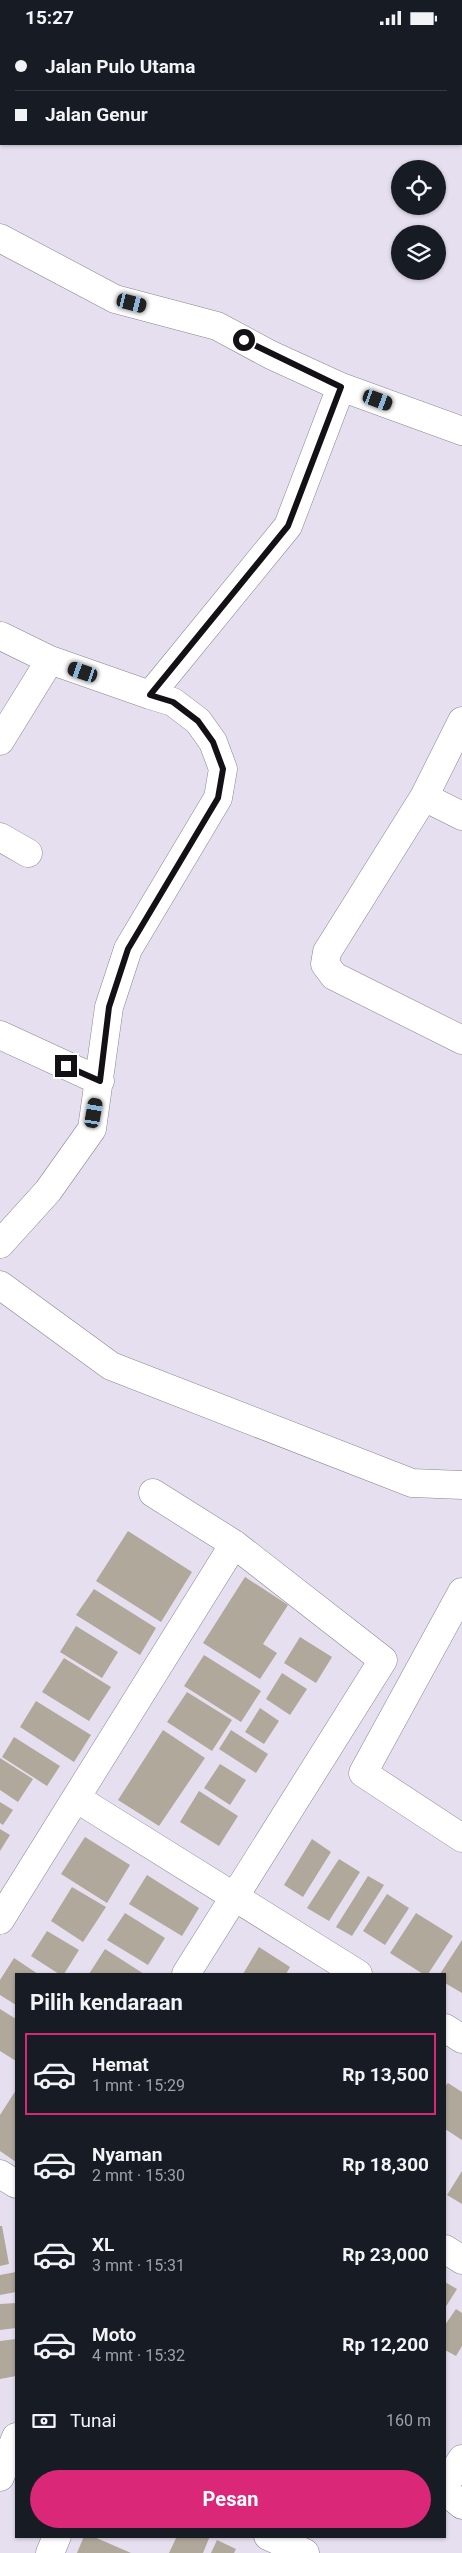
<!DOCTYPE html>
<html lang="id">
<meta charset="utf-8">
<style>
body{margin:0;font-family:Roboto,sans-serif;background:#242831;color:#f1f3f6;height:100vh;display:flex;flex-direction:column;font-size:19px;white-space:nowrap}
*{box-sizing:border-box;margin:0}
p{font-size:16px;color:#9ea1a6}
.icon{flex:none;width:28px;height:28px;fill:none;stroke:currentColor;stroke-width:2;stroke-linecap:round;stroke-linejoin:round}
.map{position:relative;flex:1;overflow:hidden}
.panel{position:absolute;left:15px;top:1938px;width:431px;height:565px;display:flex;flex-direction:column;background:#171b24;border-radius:0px;box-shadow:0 1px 4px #0004}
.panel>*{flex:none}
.hud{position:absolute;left:0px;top:0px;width:462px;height:110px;box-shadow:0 1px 4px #0004;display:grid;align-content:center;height:110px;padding:0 15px;background:#171b24}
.buttons{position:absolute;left:391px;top:125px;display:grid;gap:10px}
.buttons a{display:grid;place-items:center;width:55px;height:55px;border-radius:50%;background:#171b24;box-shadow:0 1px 4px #0004;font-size:25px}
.end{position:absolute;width:22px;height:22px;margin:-11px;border:6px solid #131116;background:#fff;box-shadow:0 0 0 2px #fff}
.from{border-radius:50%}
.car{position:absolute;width:15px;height:30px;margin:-15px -8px;border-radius:6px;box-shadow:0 0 4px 1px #0007;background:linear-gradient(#222 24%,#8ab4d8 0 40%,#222 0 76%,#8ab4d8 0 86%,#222 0)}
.hud b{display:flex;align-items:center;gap:18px;height:48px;font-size:19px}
.hud b+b{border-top:1px solid #363941}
.hud i{width:12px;height:12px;background:#f1f3f6}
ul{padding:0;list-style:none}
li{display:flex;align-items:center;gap:15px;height:82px;margin:0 10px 8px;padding:0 5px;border:2px solid transparent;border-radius:0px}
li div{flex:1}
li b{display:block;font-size:19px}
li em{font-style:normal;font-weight:700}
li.selected{border-color:#db2777}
li>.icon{width:45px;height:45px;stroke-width:1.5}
h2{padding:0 15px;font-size:22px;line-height:60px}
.pay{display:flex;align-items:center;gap:12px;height:55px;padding:0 15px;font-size:19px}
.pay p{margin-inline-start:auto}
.action{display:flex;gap:10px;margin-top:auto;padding:10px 15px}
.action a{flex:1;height:58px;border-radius:30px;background:#db2777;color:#fff;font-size:20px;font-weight:700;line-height:58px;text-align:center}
.status{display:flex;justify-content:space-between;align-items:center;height:35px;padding:0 25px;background:#171b24;direction:ltr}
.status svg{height:14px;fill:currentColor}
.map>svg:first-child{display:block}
.building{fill:#b0a89a}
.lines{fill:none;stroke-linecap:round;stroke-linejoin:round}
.minor-casing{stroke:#8a8492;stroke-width:29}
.major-casing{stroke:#8a8492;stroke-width:29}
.minor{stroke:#fff;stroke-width:28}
.major{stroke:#fff;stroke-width:28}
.route{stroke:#131116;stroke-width:6}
</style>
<div class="status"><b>15:27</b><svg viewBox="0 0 49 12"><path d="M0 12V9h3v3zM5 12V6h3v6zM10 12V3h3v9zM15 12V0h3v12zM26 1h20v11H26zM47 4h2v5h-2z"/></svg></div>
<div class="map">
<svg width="462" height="2518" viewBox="0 0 462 2518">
<rect width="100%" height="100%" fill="#e6dfef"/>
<!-- building -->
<path class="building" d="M128,1496L192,1537L161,1587L96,1546Z
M245,1542L288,1570L263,1609L277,1618L260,1644L203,1608Z
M94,1554L156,1593L140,1620L76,1580Z
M76,1591L118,1617L102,1643L60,1617Z
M300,1602L332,1622L316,1648L284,1628Z
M204,1620L261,1656L241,1687L184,1651Z
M64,1623L111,1652L89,1686L42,1657Z
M282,1638L307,1654L290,1680L266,1664Z
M187,1657L232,1685L212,1716L167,1687Z
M36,1666L91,1700L74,1727L20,1692Z
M260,1673L279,1686L264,1709L245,1697Z
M163,1695L205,1723L159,1791L118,1765Z
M231,1695L268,1719L256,1738L219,1714Z
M14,1702L60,1731L47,1751L2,1722Z
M0,1723L33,1744L18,1767L0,1755Z
M220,1729L246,1745L230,1770L204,1753Z
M199,1756L238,1781L219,1811L180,1787Z
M0,1767L13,1775L3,1790L0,1788Z
M0,1794L10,1800L0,1816Z
M85,1802L130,1830L107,1868L61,1839Z
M312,1804L331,1817L303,1862L284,1850Z
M339,1824L360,1837L329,1886L307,1873Z
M147,1840L199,1873L182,1901L129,1869Z
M368,1841L384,1850L352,1901L336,1892Z
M72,1852L106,1872L83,1907L51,1886Z
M387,1859L409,1873L385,1910L363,1896Z
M125,1878L165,1903L148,1930L107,1905Z
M416,1878L453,1901L428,1939H423L390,1918Z
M47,1896L79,1915L64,1939H59L31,1921Z
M462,1905V1958L445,1948V1939H440Z
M259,1912L290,1932L286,1939H243Z
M105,1914L144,1939H89Z
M14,1923L38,1939H16V1970L0,1960V1945Z
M0,1974L16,1984V2026L0,2016Z
M448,2048L462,2057V2105L445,2094V2051Z
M16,2055V2127L0,2116V2080Z
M462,2136V2169L447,2160Z
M0,2191H2L9,2229L0,2231Z
M16,2237V2257L0,2260V2240Z
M445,2247L457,2254L445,2273Z
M16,2268V2293L0,2295V2269Z
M456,2274L462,2278V2311L456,2321L445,2315V2290Z
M16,2304V2341L0,2344V2306Z
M84,2501H92L131,2518H77Z
M177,2501H210L203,2518H169Z
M217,2505L236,2514L234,2518H211Z"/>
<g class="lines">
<defs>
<path id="minor" d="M461,22L462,21
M0,203L115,264L217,291L271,320L341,352L462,396
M1,601L50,625L150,660L288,491L341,352
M462,686L424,762L327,917L325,929L334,941L462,1005
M0,706L50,625
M424,762L462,781
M0,802L28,818
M0,1000L100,1046
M0,1209L48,1156L92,1094L109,972L128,914L218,763L223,734L213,707L198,686L173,667L150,660
M0,1250L111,1331L412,1448L462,1450
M153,1458L234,1509L383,1625L186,1939
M462,1557L363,1738L462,1803
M76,1763L358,1939
M0,1885L234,1509
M445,1993L462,2004
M0,2139L16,2149
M445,2214L462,2225
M0,2442L16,2402
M445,2450L462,2424
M445,2456L462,2470
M268,2501L305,2518
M50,2518L57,2501"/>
<path id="major" d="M40,1V0
M0,67L1,64"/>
</defs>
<!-- minor casing -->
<use href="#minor" class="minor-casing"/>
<!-- major casing -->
<use href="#major" class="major-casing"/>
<!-- minor -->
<use href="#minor" class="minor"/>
<!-- major -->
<use href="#major" class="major"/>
</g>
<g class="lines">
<!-- route -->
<path class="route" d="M66,1031L100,1046L109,972L128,914L218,763L223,734L213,707L198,686L173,667L150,660L288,491L341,352L244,305"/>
</g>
</svg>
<div class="buttons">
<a><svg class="icon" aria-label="locate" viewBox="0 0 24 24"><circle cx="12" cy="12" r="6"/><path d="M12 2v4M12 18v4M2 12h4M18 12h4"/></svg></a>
<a><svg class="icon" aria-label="layers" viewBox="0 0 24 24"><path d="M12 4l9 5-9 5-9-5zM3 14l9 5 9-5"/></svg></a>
</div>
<i class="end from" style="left:244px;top:305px"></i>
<i class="end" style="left:66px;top:1031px"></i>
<i class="car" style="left:132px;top:268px;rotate:104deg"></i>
<i class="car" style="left:378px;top:365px;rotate:110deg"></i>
<i class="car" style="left:83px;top:637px;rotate:289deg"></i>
<i class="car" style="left:94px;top:1078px;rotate:10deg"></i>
<div class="hud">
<b><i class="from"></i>Jalan Pulo Utama</b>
<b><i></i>Jalan Genur</b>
</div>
<section class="panel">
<h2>Pilih kendaraan</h2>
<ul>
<li class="selected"><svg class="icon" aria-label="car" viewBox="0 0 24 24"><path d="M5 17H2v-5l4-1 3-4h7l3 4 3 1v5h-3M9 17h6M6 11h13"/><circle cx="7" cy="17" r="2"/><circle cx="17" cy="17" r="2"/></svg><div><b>Hemat</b><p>1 mnt · 15:29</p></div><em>Rp 13,500</em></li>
<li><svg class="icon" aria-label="car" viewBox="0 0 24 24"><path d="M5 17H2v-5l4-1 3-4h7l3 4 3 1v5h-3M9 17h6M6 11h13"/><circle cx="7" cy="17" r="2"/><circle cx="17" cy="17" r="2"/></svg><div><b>Nyaman</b><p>2 mnt · 15:30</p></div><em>Rp 18,300</em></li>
<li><svg class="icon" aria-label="car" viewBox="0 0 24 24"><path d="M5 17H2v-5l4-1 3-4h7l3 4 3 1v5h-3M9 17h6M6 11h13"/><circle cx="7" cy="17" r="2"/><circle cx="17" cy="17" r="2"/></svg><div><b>XL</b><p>3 mnt · 15:31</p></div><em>Rp 23,000</em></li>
<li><svg class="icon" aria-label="car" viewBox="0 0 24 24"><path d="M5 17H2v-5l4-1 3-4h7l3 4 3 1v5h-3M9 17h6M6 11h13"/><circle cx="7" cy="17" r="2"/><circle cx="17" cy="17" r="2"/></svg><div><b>Moto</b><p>4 mnt · 15:32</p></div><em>Rp 12,200</em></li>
</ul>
<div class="pay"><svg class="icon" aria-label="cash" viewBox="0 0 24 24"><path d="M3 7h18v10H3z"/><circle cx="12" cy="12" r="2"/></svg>Tunai<p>160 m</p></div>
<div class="action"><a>Pesan</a></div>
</section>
</div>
